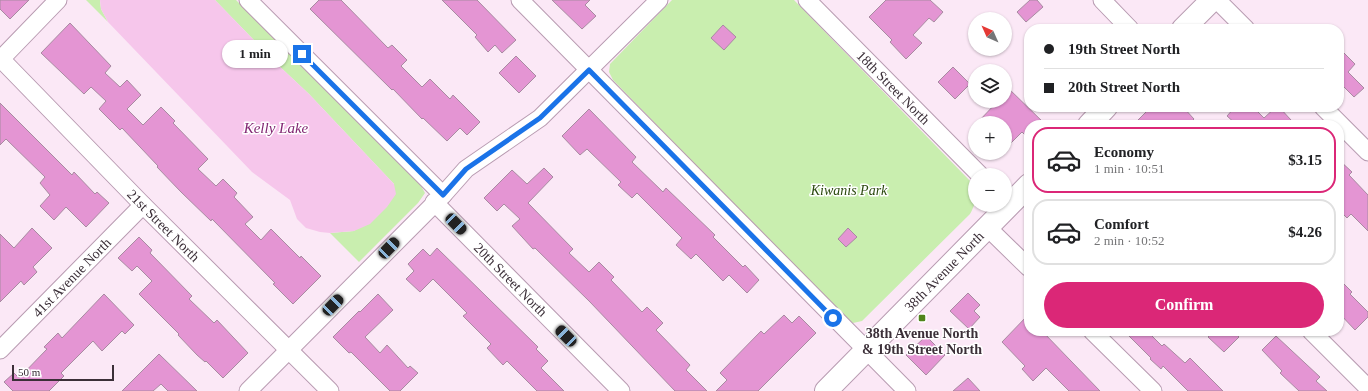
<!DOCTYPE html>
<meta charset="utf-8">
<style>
body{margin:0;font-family:"Times New Roman",serif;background:#f6f6f6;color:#202124;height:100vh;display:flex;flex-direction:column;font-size:15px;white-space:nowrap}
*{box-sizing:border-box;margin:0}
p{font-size:13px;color:#757577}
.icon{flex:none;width:22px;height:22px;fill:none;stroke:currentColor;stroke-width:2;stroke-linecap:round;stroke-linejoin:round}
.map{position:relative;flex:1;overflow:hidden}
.drawer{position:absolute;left:1024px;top:120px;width:320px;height:216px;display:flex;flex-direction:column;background:#fff;border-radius:16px;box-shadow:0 1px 3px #0004}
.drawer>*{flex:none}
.banner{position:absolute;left:1024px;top:24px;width:320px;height:88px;border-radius:16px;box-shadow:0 1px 3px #0004;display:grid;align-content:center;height:88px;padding:0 20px;background:#fff}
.needle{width:26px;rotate:315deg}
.fabs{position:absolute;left:968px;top:12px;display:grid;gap:8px}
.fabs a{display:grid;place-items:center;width:44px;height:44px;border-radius:50%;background:#fff;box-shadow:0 1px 3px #0004;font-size:20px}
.scale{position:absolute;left:12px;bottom:10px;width:102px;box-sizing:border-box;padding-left:4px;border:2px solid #3b2f38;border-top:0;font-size:11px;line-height:14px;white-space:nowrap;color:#3b2f38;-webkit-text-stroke:3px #fff;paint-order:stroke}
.end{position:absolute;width:18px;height:18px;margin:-9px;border:5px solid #1a73e8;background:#fff;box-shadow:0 0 0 2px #fff}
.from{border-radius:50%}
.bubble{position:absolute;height:28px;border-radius:14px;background:#fff;box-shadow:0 1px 3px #0004;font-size:13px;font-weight:700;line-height:28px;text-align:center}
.car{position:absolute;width:12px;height:24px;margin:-12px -6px;border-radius:5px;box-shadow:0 0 3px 1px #0007;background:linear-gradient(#222 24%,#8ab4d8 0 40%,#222 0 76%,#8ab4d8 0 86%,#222 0)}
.banner b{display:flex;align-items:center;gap:14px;height:38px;font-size:15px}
.banner b+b{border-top:1px solid #e0e0e0}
.banner i{width:10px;height:10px;background:#202124}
ul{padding:7px 0 0;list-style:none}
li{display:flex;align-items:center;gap:12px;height:66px;margin:0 8px 6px;padding:0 12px;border:2px solid #e0e0e0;border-radius:16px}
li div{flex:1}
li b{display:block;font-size:15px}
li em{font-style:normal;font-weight:700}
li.active{border-color:#db2777}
li>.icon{width:36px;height:36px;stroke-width:1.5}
.primary-button{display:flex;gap:8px;margin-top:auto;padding:8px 20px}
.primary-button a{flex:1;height:46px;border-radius:24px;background:#db2777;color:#fff;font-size:16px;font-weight:700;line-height:46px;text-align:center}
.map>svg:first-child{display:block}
.green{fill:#c9eeaf}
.water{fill:#f6c6eb}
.building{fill:#e495d3;stroke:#a88aa1}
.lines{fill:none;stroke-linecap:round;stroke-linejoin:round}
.minor-casing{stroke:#b89bb1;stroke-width:19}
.major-casing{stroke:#b89bb1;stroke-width:24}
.minor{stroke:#fff;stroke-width:17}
.major{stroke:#fff;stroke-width:22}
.route{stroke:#1a73e8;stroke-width:5}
.poi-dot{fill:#50841b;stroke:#fff;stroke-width:1.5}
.labels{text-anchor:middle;stroke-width:3;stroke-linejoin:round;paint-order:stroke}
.street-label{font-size:14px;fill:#3b2f38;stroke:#fff}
.park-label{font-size:14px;font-style:italic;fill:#2b490e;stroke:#fff}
.poi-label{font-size:14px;font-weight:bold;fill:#3b2f38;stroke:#fff}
.water-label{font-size:15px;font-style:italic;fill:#822773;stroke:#fff}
</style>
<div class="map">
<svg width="1368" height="391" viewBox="0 0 1368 391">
<rect width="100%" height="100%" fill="#fbe8f6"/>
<!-- green -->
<path class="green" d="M86,0H100L101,9L108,22Z
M215,0H236L420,184L425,193L418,203L359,262L330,233L354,231L394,184L309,94L277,64Z
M672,0H794L973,184C978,194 975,206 970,214L862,321L853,323L846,320L613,80L609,72L610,64Z"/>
<!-- water -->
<path class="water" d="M100,0H215L277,64L309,94L394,184L396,194L387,207L370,224L354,231L330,233L320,232L306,228L297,219L290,200L252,172L108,22L101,9Z"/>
<!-- building -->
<path class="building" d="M0,0H29L10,19L0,9Z
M319,0H341L388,48L392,45L407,60L401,66L422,87L430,79L450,99L453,95L480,122L467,135L460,128L447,141L423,118L422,119L393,89L392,90L310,9Z
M442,0H477L516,40L502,53L495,45L488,52L475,37L477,35Z
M552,0H590L585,5L596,16L582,29Z
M886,0H930L943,12L934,22L929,18L913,35L922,43L906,59L890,42L892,40L869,17Z
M1030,0H1037L1043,7L1026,22L1017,12Z
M70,23L111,66L105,73L120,87L127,80L141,95L127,109L143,125L161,107L175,121L173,123L208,159L198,169L216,186L223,179L237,193L234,197L253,217L245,224L261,240L271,229L300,258L301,256L321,276L293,304L273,284L275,283L212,219L211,221L181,192L157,167L158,166L122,128L120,130L99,109L106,101L91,87L84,94L41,53Z
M723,25L736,37L724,50L711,38Z
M1339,48L1355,64L1348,72L1364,88L1354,97L1339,82Z
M516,56L536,76L519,93L499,73Z
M953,67L970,84L955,99L938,82Z
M1005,85L1046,125H1029V139L1022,132L1005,149V123H977L998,101H1005Z
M0,103L72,175L74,172L95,194L97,192L109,203L86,227L66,207L54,220L40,206L50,195L40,183L45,177L6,139L0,145Z
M1151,107H1183L1194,119L1188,125H1133Z
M1235,107H1253L1264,118L1276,107H1279L1291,120L1286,125H1237L1227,116Z
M589,109L636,157L632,162L663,192L666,188L715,235L713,237L743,267L745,265L759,280L747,293L729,275L723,281L696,254L691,259L676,245L682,238L637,193L632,198L618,185L621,182L587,149L580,155L562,136Z
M1339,160L1352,172L1349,175L1368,195V231L1351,214L1347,218L1339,210Z
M544,168L553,177L528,203L573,249L569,253L589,272L599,262L614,277L611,280L642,312L647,307L663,323L656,330L690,365L686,370L707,391H675L590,302L535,248L533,249L512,226L520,219L504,204L497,211L484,198L512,170L527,184Z
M32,228L52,248L33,267L37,272L24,285L21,281L0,302V234L14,248Z
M848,228L857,237L846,247L838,239Z
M139,237L152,250L150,253L192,296L189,299L214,323L217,320L248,353L223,378L206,361L205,362L197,355L178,335L179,334L139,294L152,281L137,266L132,271L118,258Z
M437,248L538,347L536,349L548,361L541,368L564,391H537L507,361L503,365L487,348L491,344L463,316L467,313L433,279L420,292L406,279L414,271L408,264L423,249L430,256Z
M1339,279L1352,292L1350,294L1368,312V317L1355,330L1339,313Z
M968,293L980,305L974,311L980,317L969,329L950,311Z
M104,294L134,325L125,334L122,331L102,351L93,341L61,373L64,376L49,391H13L4,382L14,373L19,378L47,349L44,347L58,333L62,338Z
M378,294L393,310L365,337L380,353L387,345L408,368L410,366L418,373L400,391H390L351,352L349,353L333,337L359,311L360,312Z
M1029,314V331H1042L1100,391H1069L1046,368L1033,381L1022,369L1025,366L1002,342Z
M784,315L792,323L799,316L816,333L758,391H716L727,380L720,373L761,331L764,334Z
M1124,331H1147L1162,346L1164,344L1185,363L1190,358L1223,391H1188L1163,366L1161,369L1150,359L1151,358Z
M1214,331H1233L1239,337L1224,352L1208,337Z
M926,336L945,355L926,375L906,355Z
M1276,336L1320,377L1316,381L1327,391H1299L1280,373L1282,371L1262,350Z
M159,354L197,391H168L161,384L153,391H122Z
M968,378L980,391H953Z"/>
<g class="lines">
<defs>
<g id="minor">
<path d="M248,0L443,195"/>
<path d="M520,0L907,391"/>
<path id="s1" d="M807,0L980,175"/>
<path d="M1102,0L1130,29"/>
<path d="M1217,0L1246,29"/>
<path id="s2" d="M0,58L143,205L330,391"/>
<path d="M0,60L58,0"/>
<path d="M1323,107L1368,152"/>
<path id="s3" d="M434,202L621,391"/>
<path d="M987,227L1029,268"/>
<path d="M1092,331L1153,391"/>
<path d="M1311,331L1368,388"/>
<path id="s4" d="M0,350L143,205"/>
<path d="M248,391L443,195L466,169L540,118L659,0"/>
</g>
<g id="major">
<path d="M1183,29L1212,0"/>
<path d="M1089,125L1106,107"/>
<path id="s5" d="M826,391L1029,185"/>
</g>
</defs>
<!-- minor casing -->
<use href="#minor" class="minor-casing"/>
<!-- major casing -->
<use href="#major" class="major-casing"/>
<!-- minor -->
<use href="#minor" class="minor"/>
<!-- major -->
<use href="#major" class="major"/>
</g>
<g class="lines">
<!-- route -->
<path class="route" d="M302,54L443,195L466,169L540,118L589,70L833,318"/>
</g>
<!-- markers -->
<rect class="poi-dot" x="918" y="314" width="8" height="8" rx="2"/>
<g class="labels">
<!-- street labels -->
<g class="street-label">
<text dy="5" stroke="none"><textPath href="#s1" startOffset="123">18th Street North</textPath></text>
<text dy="5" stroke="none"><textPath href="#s2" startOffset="234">21st Street North</textPath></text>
<text dy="5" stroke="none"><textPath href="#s5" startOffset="168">38th Avenue North</textPath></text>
<text dy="5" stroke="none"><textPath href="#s4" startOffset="102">41st Avenue North</textPath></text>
<text dy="5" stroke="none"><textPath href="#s3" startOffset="109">20th Street North</textPath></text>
</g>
<!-- park labels -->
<g class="park-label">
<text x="849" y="195">Kiwanis Park</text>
</g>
<!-- poi labels -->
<g class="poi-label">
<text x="922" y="338">38th Avenue North<tspan x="922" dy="16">&amp; 19th Street North</tspan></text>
</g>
<!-- water labels -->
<g class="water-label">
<text x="276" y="133">Kelly Lake</text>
</g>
</g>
</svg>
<div class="fabs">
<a><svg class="needle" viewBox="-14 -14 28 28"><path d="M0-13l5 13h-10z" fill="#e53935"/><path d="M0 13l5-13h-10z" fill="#757577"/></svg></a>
<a><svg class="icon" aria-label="layers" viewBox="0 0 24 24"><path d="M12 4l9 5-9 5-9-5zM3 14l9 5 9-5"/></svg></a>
<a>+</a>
<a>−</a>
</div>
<div class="scale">50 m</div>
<i class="end from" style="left:833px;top:318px"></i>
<i class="end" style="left:302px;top:54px"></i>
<div class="bubble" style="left:222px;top:40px;width:66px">1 min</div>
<i class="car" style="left:456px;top:224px;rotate:135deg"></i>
<i class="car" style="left:389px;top:248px;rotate:44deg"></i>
<i class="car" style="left:333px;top:305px;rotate:44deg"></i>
<i class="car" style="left:566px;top:336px;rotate:315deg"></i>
<div class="banner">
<b><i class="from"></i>19th Street North</b>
<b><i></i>20th Street North</b>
</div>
<section class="drawer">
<ul>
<li class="active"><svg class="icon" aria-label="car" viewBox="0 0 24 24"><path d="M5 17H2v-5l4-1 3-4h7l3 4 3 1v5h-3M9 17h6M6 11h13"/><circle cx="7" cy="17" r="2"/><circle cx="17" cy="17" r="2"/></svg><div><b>Economy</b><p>1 min · 10:51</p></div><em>$3.15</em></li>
<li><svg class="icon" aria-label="car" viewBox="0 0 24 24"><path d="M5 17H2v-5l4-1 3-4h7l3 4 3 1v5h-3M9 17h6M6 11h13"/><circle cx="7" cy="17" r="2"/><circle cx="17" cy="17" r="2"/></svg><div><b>Comfort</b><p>2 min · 10:52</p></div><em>$4.26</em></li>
</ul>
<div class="primary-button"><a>Confirm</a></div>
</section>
</div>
